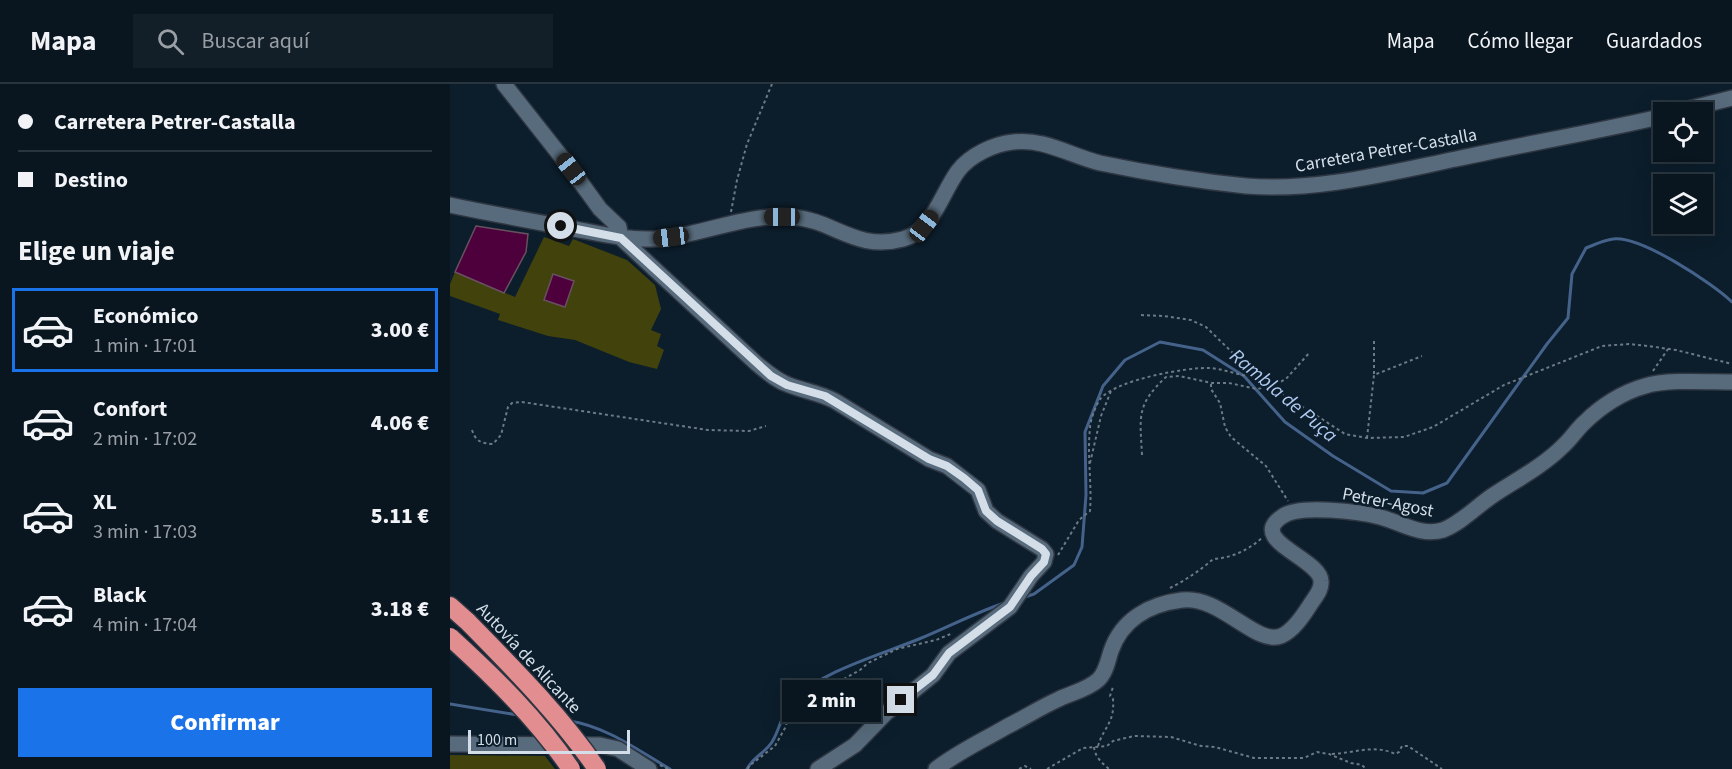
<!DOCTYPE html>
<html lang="es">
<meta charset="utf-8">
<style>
body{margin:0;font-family:"Source Sans 3",sans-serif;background:#121f29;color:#f1f3f6;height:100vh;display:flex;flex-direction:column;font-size:22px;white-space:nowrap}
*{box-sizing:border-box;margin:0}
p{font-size:20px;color:#999fa5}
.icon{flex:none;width:33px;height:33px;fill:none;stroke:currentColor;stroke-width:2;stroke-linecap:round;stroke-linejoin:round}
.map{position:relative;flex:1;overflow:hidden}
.details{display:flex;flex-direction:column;background:#091620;width:450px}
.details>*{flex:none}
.hud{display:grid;align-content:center;height:132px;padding:0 18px;background:#091620}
.tools{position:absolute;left:1203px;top:18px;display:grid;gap:12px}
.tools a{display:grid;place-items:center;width:60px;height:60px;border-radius:0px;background:#091620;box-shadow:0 6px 24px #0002,0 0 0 2px #29353e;font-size:30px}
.scale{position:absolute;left:18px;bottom:15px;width:162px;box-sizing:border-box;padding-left:6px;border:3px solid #d3dee8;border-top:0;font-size:16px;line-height:21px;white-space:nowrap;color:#d3dee8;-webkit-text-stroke:4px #0c1d2b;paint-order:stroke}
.end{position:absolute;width:27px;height:27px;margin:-14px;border:8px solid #d3dee8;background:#111;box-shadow:0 0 0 3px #111}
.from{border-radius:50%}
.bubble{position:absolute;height:42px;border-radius:0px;background:#091620;box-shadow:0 6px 24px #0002,0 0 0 2px #29353e;font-size:20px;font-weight:800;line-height:42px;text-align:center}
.car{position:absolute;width:18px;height:36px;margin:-18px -9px;border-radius:8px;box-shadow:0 0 4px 2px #0007;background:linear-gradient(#222 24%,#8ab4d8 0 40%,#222 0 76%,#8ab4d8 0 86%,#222 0)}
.hud b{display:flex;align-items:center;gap:21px;height:57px;font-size:22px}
.hud b+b{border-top:2px solid #29353e}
.hud i{width:15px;height:15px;background:#f1f3f6}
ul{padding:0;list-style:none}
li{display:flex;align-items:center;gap:18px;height:84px;margin:0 12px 9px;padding:0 6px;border:3px solid transparent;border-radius:0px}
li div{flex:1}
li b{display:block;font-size:22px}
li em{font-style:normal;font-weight:800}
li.selected{border-color:#1a73e8}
li>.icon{width:54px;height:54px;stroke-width:1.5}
h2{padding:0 18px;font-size:27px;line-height:72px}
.button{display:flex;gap:12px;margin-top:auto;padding:12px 18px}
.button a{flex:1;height:69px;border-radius:0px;background:#1a73e8;color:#fff;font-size:24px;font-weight:800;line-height:69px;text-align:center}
header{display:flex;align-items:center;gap:36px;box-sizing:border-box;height:84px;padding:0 30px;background:#091620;border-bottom:2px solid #29353e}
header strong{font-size:28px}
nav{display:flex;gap:33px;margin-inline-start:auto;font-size:21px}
.search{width:420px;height:54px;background:#121f29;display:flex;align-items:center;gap:15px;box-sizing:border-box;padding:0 21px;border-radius:0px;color:#999fa5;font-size:22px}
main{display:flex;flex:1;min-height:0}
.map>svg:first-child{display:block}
.green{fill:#42420d}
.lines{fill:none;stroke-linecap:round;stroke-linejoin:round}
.stream{stroke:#44628a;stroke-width:3}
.building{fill:#4e003d;stroke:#67515f;stroke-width:1.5}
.minor-casing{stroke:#2e3642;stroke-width:18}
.highway-casing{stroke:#2e3642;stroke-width:21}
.path{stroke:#6c7a86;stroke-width:2;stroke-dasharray:3 3;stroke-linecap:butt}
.minor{stroke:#576b7c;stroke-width:15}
.highway{stroke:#e28d90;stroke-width:18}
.highway-bridge-casing{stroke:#2e3642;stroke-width:21;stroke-linecap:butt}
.highway-bridge{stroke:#e28d90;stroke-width:18}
.route{stroke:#d3dee8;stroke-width:8}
.labels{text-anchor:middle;stroke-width:5;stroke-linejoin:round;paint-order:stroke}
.street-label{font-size:18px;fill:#d3dee8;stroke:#0c1d2b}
.water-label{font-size:20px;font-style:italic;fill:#b0cbf2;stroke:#0c1d2b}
</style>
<header>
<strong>Mapa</strong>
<div class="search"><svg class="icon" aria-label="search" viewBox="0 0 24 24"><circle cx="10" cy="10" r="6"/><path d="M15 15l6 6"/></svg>Buscar aquí</div>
<nav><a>Mapa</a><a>Cómo llegar</a><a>Guardados</a></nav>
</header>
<main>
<section class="details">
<div class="hud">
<b><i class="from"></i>Carretera Petrer-Castalla</b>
<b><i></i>Destino</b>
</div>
<h2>Elige un viaje</h2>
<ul>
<li class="selected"><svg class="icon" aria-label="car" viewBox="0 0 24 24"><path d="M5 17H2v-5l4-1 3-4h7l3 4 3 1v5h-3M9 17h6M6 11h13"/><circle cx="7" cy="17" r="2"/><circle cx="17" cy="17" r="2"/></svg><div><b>Económico</b><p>1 min · 17:01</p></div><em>3.00 €</em></li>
<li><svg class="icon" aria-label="car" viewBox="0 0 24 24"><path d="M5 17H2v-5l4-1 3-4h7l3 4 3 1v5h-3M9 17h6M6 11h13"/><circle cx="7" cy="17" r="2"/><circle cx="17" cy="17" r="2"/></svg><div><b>Confort</b><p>2 min · 17:02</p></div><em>4.06 €</em></li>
<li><svg class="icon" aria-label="car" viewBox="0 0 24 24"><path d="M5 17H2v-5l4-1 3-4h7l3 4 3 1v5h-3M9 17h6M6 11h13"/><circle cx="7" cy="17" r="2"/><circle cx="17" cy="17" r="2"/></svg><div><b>XL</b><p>3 min · 17:03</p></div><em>5.11 €</em></li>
<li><svg class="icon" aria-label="car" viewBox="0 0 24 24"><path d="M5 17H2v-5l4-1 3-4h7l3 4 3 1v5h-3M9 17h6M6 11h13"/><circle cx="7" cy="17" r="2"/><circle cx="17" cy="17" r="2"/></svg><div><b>Black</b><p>4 min · 17:04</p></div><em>3.18 €</em></li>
</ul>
<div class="button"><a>Confirmar</a></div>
</section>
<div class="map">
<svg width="1282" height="685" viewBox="0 0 1282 685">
<rect width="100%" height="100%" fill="#0c1d2b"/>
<!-- green -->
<path class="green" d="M94,153L119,162L123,155L177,176L205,201L211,225L201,246L211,250L207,262L214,266L207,285L179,278L125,256L98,252L48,236L50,230L0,212V200L5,188L65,213Z
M0,671L95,672L105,685H0Z"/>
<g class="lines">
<!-- stream -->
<path class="stream" d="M572,514L584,510L624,481L632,463L636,411L635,348L653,302L675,276L710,258L753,266L794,292L835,338L883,372L941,407L973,409L997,399L1097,260L1118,234L1122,190L1136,164C1144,161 1154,156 1163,155C1190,151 1262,199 1282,218
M0,620L68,631
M119,637C156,642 189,667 220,685
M297,685C303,673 315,669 322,658C330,646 332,627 342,617C371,587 430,571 469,555C498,543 525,529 554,519"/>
</g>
<!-- building -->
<path class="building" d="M26,142L78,150L76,168L54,209L5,188Z
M103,190L124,197L115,223L94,216Z"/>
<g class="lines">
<defs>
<path id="minor" d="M54,0L121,85L150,125L169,143L171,154L307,280C317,288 327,297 339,301C354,307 370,309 385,317L479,375L497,382L528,406L536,427L547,437L592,465L596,470L594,478L581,492L560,523L499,569L483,591L436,629L405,661L368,685
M1226,28L1282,14
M0,121C38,129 76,136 114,143C143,148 173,156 203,155C250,153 294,129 342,133C384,136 406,168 453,155C483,147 491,110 508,87C520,71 544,60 563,58C594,54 621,72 650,79C698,89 747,97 796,102C865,108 938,89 1006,75C1075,60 1145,48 1214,32
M0,660L150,661L168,665L199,685
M486,685C508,668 532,657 556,643C574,634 591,623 609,615C621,609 637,606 648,596C656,589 658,576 661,567C672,535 700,520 732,516C770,511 806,562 831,552C843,547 853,532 860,521C865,513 872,506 871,497C870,474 795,456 833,432C850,420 910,428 930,433C950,438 971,453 993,446C1011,439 1026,423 1042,412C1066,396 1092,383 1113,362C1121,355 1127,345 1135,338C1151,322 1173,308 1195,302C1217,295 1259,298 1282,298"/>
<path id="highway" d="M0,522L18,538"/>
</defs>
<!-- minor casing -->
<use href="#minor" class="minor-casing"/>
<!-- highway casing -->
<use href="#highway" class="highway-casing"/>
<!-- path -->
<path class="path" d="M281,128L287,96L297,60L322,0
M691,231L714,232L741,236L756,243L788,274L793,283L808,294L895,350L917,354L954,353L983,343L1054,301L1152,262L1179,260L1198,262L1226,266L1282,280
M924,257V291
M1203,287L1218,265
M761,300V305L770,319L775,343L781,353L816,382L838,417
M22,346C26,358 31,359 43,360L51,351L58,323L62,319L72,318L258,346L299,347L316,342
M917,354L924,291L972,272
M692,371C690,332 686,321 716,293L729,292L762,299H779L807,305L822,302L836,295L860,268
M640,379L651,332L661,307
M608,471L629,436L640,427C642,399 637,372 640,344C640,337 646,320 651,314C667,296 736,283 760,284C775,285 790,292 805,293
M720,504C734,497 751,486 763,475C782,474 798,466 812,454
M648,662C654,642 665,639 663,615L660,612L663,603
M644,663C645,673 652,679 659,685
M882,670C904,669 925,660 945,670L949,668L952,662H958L992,685
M210,681L218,685
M298,685L299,682L325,662L335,644L340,629L346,620L357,610L376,605L410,586L418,579L447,565L486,556L503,549
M569,685L575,682L581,685
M597,685L633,664L657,662L663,657L684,652L721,653L751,662L765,663L804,674H854L867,668L879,670L901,679L912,681L916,685"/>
<!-- minor -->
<use href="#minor" class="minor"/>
<!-- highway -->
<use href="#highway" class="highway"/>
<defs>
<path id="highway-bridge" d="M18,538C64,585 110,631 147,685
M0,553C44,593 87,635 121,685"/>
</defs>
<!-- highway-bridge casing -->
<use href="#highway-bridge" class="highway-bridge-casing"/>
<!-- highway-bridge -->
<use href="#highway-bridge" class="highway-bridge"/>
</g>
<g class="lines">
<!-- route -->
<path class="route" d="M111,142L171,154L321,292L337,301L375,312L479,375L497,382L514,394L528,406L536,427L547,437L592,465L596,470L594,478L581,492L560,523L499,569L483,591L451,616"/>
</g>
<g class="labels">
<!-- street labels -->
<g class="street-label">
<text transform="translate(936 66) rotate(-10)" y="6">Carretera Petrer-Castalla</text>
<text transform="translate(938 418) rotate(11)" y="6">Petrer-Agost</text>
<text transform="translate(79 574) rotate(47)" y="6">Autovía de Alicante</text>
</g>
<!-- water labels -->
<g class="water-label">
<text transform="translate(834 311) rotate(40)" y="7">Rambla de Puça</text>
</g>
</g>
</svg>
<div class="tools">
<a><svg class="icon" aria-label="locate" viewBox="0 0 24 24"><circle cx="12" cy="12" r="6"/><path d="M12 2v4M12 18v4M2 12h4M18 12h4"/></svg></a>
<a><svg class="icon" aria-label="layers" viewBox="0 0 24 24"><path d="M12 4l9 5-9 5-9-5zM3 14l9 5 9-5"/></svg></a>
</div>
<div class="scale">100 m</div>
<i class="end from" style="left:111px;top:142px"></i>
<i class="end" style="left:451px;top:616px"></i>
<div class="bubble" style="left:332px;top:596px;width:99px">2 min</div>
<i class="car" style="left:121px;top:85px;rotate:322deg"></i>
<i class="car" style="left:332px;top:133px;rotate:270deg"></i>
<i class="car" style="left:474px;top:142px;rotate:37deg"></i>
<i class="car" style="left:221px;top:153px;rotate:263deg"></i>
</div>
</main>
